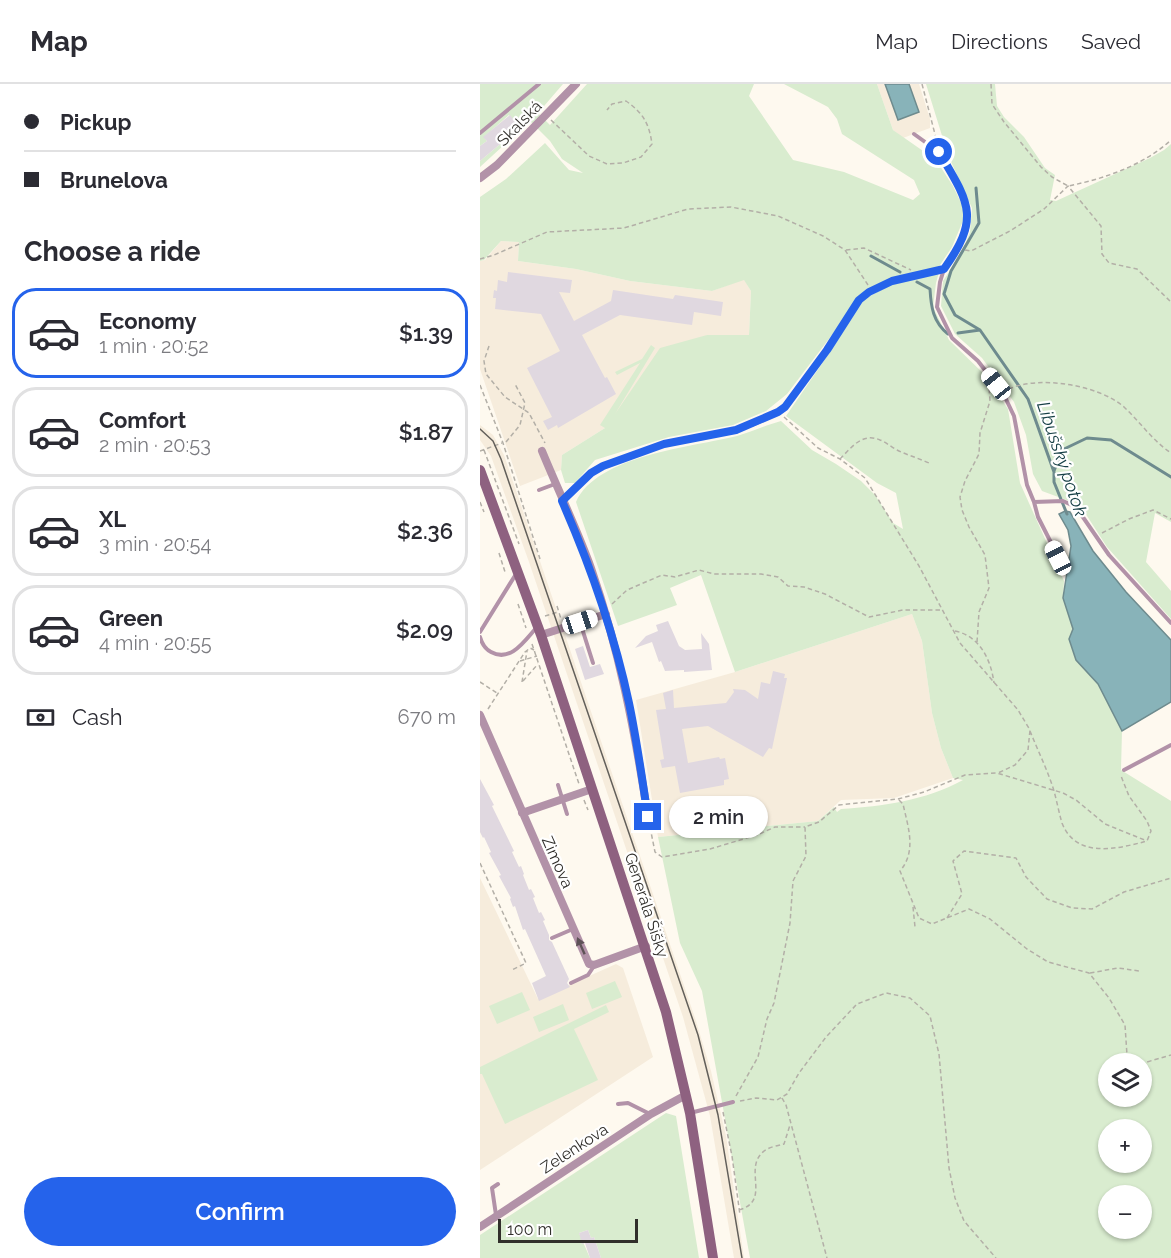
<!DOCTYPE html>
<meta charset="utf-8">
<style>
body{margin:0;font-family:Raleway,sans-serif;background:#f7f7f7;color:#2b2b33;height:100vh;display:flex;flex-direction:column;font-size:22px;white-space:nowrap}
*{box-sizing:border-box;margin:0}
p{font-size:20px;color:#7c7c81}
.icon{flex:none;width:33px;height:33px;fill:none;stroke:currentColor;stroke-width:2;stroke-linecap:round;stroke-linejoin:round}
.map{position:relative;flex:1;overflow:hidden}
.panel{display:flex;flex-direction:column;background:#fff;width:480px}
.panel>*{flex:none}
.banner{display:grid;align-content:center;height:132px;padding:0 24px;background:#fff}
.fabs{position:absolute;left:618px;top:969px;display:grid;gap:12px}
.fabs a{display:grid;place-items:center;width:54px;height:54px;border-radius:50%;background:#fff;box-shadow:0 2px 4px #0004;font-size:30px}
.scale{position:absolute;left:18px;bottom:15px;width:140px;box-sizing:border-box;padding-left:6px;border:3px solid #312f2b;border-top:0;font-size:16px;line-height:21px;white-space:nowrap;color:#312f2b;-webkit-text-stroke:4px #fff;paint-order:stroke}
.end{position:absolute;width:27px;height:27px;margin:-14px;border:8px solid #2563eb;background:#fff;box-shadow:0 0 0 3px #fff}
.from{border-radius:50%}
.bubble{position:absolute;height:42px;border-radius:21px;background:#fff;box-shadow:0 2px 4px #0004;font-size:20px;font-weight:600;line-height:42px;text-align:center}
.car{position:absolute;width:18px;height:36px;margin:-18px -9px;border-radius:8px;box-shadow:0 0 4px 2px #0007;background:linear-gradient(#fff 24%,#345 0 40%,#fff 0 76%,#345 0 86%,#fff 0)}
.banner b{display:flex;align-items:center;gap:21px;height:57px;font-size:22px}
.banner b+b{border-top:2px solid #e1e1e2}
.banner i{width:15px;height:15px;background:#2b2b33}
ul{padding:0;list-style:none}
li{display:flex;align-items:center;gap:18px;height:90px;margin:0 12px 9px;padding:0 12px;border:3px solid #e1e1e2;border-radius:24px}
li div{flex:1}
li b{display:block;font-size:22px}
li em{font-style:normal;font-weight:600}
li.on{border-color:#2563eb}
li>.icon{width:54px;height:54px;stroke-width:1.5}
h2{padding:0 24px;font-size:27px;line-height:72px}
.pay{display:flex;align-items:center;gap:15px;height:66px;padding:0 24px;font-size:22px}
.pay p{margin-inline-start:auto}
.cta{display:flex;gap:12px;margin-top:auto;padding:12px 24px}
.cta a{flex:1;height:69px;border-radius:36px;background:#2563eb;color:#fff;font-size:24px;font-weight:600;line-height:69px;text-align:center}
header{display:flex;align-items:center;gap:36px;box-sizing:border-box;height:84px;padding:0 30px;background:#fff;border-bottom:2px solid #e1e1e2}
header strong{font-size:28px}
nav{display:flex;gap:33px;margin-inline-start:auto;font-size:21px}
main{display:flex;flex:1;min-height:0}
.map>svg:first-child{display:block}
.built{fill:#f6ecdc}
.green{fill:#d9eccf;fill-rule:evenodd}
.water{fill:#88b3b9;stroke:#6e8b8e;stroke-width:1.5}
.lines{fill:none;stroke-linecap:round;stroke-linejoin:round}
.stream{stroke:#6e8b8e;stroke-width:3}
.building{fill:#e0d8e0}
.path{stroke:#b3afa7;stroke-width:1.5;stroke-dasharray:4.5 3;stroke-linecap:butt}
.service{stroke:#b292a8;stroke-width:4}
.minor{stroke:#b292a8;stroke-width:8}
.secondary{stroke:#8e6180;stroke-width:10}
.tram{stroke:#625f5a;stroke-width:1.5}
.oneway{fill:#5e5257}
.route{stroke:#2563eb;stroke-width:8}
.labels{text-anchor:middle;stroke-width:4.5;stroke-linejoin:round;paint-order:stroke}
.street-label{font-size:16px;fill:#312f2b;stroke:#fff}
.water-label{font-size:18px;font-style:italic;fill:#184147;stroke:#fff}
</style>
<header>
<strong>Map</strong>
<nav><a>Map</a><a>Directions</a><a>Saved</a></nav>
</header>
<main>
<section class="panel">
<div class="banner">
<b><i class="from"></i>Pickup</b>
<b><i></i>Brunelova</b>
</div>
<h2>Choose a ride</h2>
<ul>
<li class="on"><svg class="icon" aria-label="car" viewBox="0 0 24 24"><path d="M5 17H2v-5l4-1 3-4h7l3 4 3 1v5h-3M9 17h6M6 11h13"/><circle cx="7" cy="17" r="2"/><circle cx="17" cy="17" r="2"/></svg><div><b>Economy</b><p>1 min · 20:52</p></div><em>$1.39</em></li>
<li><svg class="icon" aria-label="car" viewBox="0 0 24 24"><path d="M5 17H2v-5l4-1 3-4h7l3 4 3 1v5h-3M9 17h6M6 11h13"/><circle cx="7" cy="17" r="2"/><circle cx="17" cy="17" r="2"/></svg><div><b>Comfort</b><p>2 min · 20:53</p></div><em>$1.87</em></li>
<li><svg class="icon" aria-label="car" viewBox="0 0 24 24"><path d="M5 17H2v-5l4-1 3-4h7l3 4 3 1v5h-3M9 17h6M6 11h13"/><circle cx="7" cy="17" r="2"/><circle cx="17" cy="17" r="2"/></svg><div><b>XL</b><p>3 min · 20:54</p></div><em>$2.36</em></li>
<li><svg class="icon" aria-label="car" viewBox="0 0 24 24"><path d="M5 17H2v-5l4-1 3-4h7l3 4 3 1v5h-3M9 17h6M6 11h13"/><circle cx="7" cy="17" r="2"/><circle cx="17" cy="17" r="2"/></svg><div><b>Green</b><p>4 min · 20:55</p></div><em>$2.09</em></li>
</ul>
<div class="pay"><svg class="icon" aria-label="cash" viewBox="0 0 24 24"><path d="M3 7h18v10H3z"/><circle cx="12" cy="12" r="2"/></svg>Cash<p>670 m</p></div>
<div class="cta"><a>Confirm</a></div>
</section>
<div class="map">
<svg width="691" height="1174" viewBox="0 0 691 1174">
<rect width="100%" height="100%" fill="#fef9ef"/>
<!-- built -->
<path class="built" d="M397,0H439L450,35V44L423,54L413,46Z
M21,157L39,158L38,177L96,185L150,197L232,207L264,195L271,207L269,251H227L125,344L82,371L81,386L40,402L0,285V177L5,176Z
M0,341L13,351L24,371L216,937L231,987L246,1052L264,1174H254L230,1032L203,933L49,478L11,372L0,356Z
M432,530L442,557L452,629L461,664L473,694L414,714L361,716L338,737L178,753L156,616L255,588Z
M0,794L58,915L136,880L143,884L173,973L0,1086Z"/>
<!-- green -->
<path class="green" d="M0,0H83L58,29L70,41L107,0H274L269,12L313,76L364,88L433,116L440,110L434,96L362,50L357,35L348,23L304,0H397L413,46L456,76L473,102L483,123L485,132L472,163L458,184L417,193L380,214L307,310L286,327L253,341L189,353L115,376L95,399H85L81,386L82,371L125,344L120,341L160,279L137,291L135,288L162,275L171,261L175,264L135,330L180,264L227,251H269L271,207L264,196L232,207L150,197L96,185L38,177L39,158L21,157L4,176L0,177V113L26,95L65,59L89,86L103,89L82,75L70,57L50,37L0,83V77L31,51L27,46L36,40L29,31L4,53L7,57L0,62Z
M446,0H515L517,22L524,33L544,53L565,84L575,91L570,116L576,117L670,74L684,66L691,60V438L675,429L666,478L691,507V535L627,463L600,421L562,407L553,390L546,351L534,318L502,274L475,250L461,222L463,197L482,168L490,148L492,124L468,71Z
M459,188L456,199L453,223L469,256L506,292L528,325L540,399L584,497L583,514L593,545L589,555L596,576L618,600L642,647L641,686L691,717V1174H270L222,907L200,859L178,753L338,737L354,723L357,728L361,725C404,722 444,717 483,696L473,694L461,664L452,629L442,557L432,530L255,588L221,491L190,504L197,521L138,542L96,418C117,371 213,363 257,352C272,348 286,341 301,337L332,366L356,380L381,397L395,411L413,439L423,445L416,409L397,399L306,332L350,268L381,217L414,199ZM628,980H662V1012H628ZM628,1046H662V1078H628ZM628,1112H662V1144H628Z
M135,897L142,913L112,925L106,909Z
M42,908L50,926L17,940L9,922Z
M83,920L89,936L59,948L53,933Z
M126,921L129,928L94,945L118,996L25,1040L2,990H0V983Z
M186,1029L196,1032L219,1174H121L114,1153L111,1154L108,1146L99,1149L110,1174H0V1151Z"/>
<!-- water -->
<path class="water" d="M405,0H429L439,28L418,36Z
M585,427L590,428L613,467L646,508L691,556V618L642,647L618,600L596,576L589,555L593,545L583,514L591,462L588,446L579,430Z"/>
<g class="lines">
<!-- stream -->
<path class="stream" d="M496,104L499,139L471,187L464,210L475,231L500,246L548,315L574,388V398L587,430
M391,172L420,188
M437,198L450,205C451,223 453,238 468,250
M478,249L500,246
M574,387L582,366L607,354L631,356L691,393"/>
</g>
<!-- building -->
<path class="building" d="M30,31L37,40L28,47L31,51L0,77V62L7,57L3,53Z
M28,188L92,196L90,209L79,208L94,237L131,217L133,206L193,215L195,211L243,218L241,232L214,228L212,241L140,231L102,251L125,294L127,293L136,310L78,344L77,341L68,346L63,337L72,333L47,284L80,267L61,230L15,225L16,214H13L14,206L17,207L18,196L27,198Z
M188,537L199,562L205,566L222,565L221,549L229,560L232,586L204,588V586L185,587L181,577L179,578L172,558L155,564L166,552L178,547L176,541Z
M103,562L110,583L120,580L124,590L105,596L95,565Z
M293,587L305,590L304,594H307L292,665L289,664L283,673L228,642L202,645L208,679L239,673L240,675L245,674L249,695L244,696V701L200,709L195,682L182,684L180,676L184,675L176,626L186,625L183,609L193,606L194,624L246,619L254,608L253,605L265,606L278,615L281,598L290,600Z
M0,695L14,721L12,722L34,767L32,768L39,783L41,782L44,790L43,791L49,806L51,805L55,813L53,814L59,829L61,828L65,836L63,837L69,851V856L72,858L89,895L87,899L90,903L59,917L52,899L66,892L45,845L43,846L35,822L33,823L30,815L31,814L19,792L21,791L9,769L11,768L4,753L3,754L0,748Z
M108,1146L111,1154L114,1153L121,1174H110L105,1159L102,1160L99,1149Z"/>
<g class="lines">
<!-- path -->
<path class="path" d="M442,0L457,58
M511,0L512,20L524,38L561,83L572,93L588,102C624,95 664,81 691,56
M71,36L109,72L127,80L143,79L161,73L172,60C169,39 163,29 146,17L132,20L127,26
M366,166L384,164L431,186
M485,166L491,167L530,147L564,125L588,102L621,142L622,170L629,179L657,185L691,218
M0,175L14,171L67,148L144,144L208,125L251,123L298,132L343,152L365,166L388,201
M9,262L4,277L6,290L25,313L49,329L65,359
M0,301L23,359L60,475
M529,305C559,291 619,301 644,323C660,338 673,357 691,369
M304,333L338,364L360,375L385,394L439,482L480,559L538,626L550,646L548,666L535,681L518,689
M26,358L40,341L45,319L35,300
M4,366L39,460
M0,367L22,359
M360,375C371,364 382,348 400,356C406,358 411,363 417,366C427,371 438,374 449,379
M0,418L4,428
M622,449L649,435L673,426L691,435
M19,469L25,488
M38,520L46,544
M132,520L147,506L182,491L195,493L219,486L234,490H281L298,493L308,502L324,503L345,510L389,533L423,526H463
M77,522L81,535
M65,532L78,528
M475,547C500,552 511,576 514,599
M497,558L499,528L509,504L505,471L489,443L482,426L480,413L485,397L499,370L500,349L510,317L509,303
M52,560L99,700
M40,577L57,572
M43,597L58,580
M0,598L17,609
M42,598L47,567
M8,625L45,568L50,564L54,566
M550,647C558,667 568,687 574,707C577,718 579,729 582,739C596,775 637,765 667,757L671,747L667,737L649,712L641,692
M104,716L108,726
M419,716L423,720C428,743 437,767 420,787L439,834L452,840L489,825L510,835L547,865L568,878L609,889L629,914L645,941L647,971L652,980
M170,743L175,768L182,773L230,765L277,751L295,743H325
M0,779L46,879L32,886
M433,823L435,843
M467,834L482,810L473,777L484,767L536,774L546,793L567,815L592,824L612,825L644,808L691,794
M610,889L638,884L659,887
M660,980L691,971
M256,1012L278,973L287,935L294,919L310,839L313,797L326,772L325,743L339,738L359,721L418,715L444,708L485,691L517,689L583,709L596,716L625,740L667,757
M302,1014L306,1021L347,1174
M260,1017L276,1014L297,1016L307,1010L319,989L346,953L377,920L406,909L430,914L450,932L459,970L469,1084L475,1114L484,1137L516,1174
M243,1028L252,1072L260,1131
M259,1126C291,1117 264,1086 282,1069C287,1063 297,1062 304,1060L310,1041"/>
<!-- service -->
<path class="service" d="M0,49L59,0
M434,50L459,68L477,99L486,120L488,130L487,146L478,165L464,185L460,198L457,223L472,254L498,277L524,311L534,332L547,401L554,418L583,417L596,423L629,471L691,539
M59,406L75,400
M83,417C96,405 106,390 121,383C137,375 169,364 187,360C226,350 272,349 305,323L347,266L379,216L389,208L412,197L464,185
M554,418L558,433L586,488
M100,538L113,579
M0,548L36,490
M0,553C2,560 5,565 11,568C31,579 45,556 57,543
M644,686L691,661
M78,701L87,730
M72,854L93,845
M91,899L108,891L114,882
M138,1020L148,1019L170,1030
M210,1029L253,1018
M16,1131L12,1104L18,1100"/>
<!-- minor -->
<path class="minor" d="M0,94L17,81L96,0
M62,367C78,406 97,445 111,484C139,565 155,648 168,733
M61,551L126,530
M0,631L109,880L114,881L166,862
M42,729L112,705
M0,1143L171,1030L206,1011"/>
<!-- secondary -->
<path class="secondary" d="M0,386L61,551L186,928L210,1029L233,1174"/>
<!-- tram -->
<path class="tram" d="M0,345L13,357L21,375L218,951L238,1031L262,1174"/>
</g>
<!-- one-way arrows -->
<defs><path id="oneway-solid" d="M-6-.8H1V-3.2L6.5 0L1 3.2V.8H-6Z" transform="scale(1.5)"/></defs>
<use class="oneway" href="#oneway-solid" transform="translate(101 862) rotate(-114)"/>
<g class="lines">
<!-- route -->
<path class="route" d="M168,733C162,695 157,657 149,619C134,549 111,483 82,417L111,389L123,382L184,360L256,346L298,328L305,323L347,266L379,216L389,208L412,197L464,185C501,133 489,119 459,68"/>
</g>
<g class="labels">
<!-- street labels -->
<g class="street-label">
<text transform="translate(39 39) rotate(-46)" y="6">Skalská</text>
<text transform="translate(78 778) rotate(66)" y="6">Zimova</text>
<text transform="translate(167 821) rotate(72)" y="6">Generála Šišky</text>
<text transform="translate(94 1064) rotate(-33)" y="6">Zelenkova</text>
</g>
<!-- water labels -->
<g class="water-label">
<text transform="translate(582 375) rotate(71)" y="6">Libušský potok</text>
</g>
</g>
</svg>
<div class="fabs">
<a><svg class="icon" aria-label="layers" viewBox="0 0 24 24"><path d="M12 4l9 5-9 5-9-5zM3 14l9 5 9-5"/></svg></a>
<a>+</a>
<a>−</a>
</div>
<div class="scale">100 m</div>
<i class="end from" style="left:459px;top:68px"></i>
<i class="end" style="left:168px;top:733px"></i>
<div class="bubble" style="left:189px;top:712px;width:99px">2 min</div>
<i class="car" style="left:516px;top:300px;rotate:321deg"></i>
<i class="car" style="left:578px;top:474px;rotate:333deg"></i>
<i class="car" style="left:100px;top:538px;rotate:72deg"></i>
</div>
</main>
